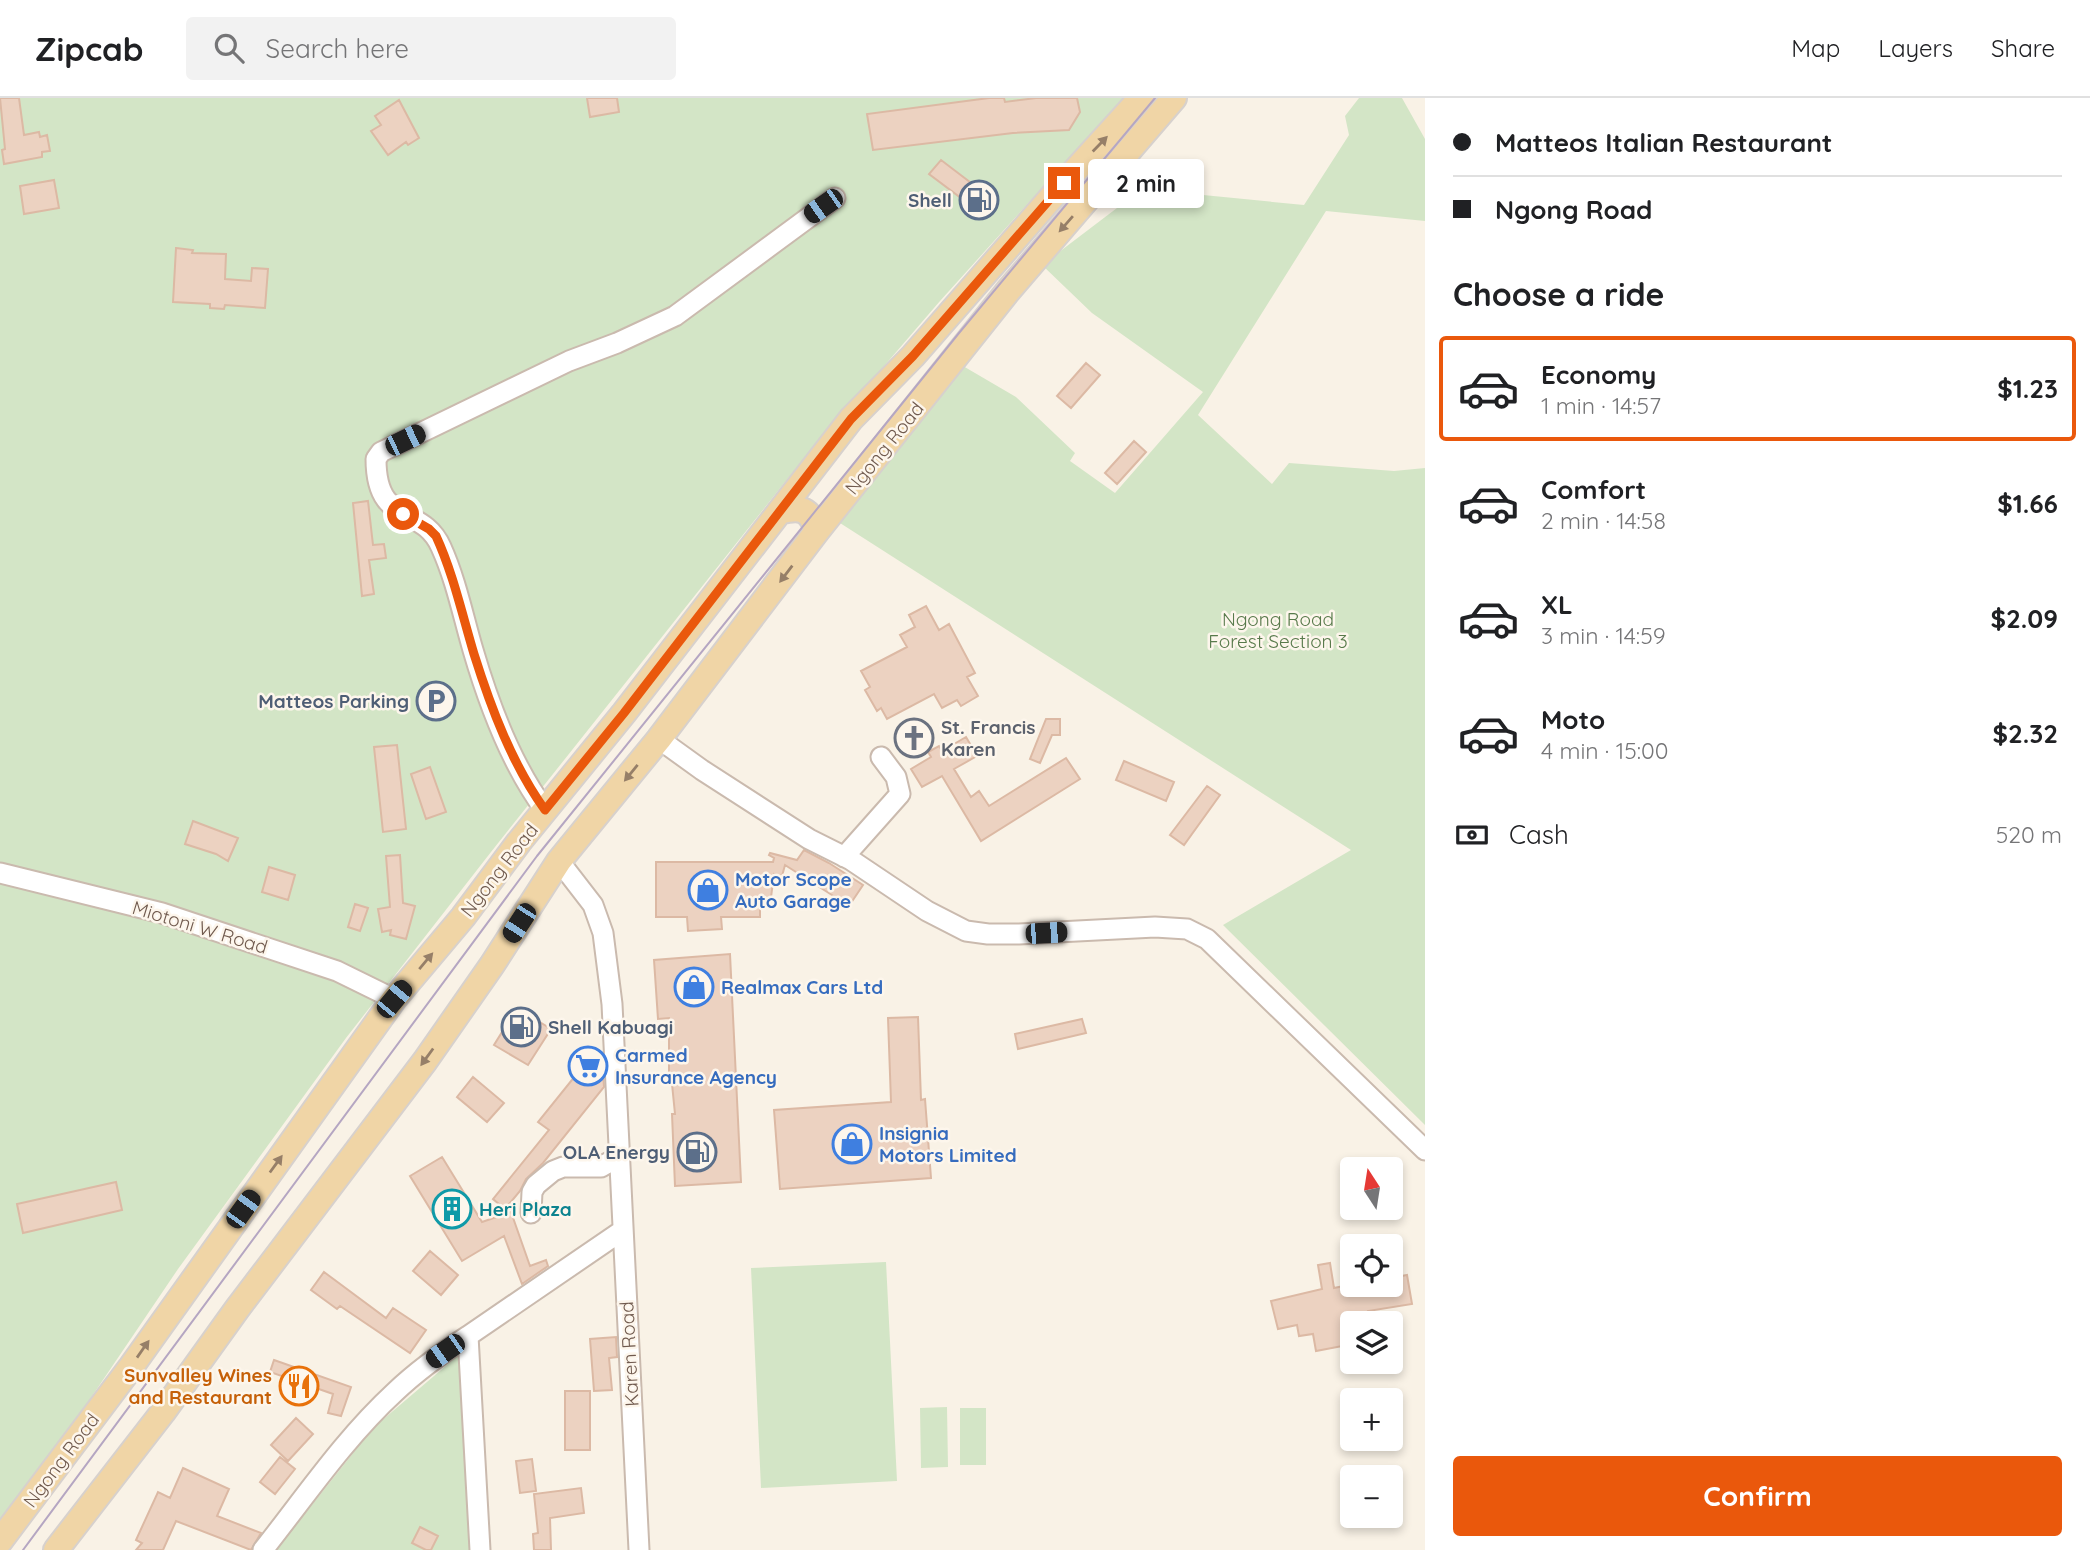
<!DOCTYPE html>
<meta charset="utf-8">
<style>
body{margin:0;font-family:Quicksand,sans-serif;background:#f2f2f2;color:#202124;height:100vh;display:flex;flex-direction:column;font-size:26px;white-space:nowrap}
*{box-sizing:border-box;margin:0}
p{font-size:23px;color:#757577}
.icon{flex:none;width:38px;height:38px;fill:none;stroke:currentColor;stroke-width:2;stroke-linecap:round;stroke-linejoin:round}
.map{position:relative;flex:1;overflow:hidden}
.sheet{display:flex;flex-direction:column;background:#fff;width:665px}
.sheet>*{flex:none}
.top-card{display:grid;align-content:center;height:154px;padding:0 28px;background:#fff}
.needle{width:46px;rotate:348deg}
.controls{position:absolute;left:1340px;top:1059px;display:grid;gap:14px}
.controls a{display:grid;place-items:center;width:63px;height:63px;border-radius:7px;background:#fff;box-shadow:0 4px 10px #0003;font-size:35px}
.end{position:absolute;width:32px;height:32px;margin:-16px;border:9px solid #ea580c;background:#fff;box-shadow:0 0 0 4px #fff}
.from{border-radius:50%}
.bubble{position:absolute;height:49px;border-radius:7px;background:#fff;box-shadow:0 4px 10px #0003;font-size:23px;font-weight:700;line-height:49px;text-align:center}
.car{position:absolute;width:21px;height:42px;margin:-21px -10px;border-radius:9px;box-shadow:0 0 5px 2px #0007;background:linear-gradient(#222 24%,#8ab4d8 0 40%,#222 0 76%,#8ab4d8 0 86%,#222 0)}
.top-card b{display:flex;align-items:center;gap:24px;height:66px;font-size:26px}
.top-card b+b{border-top:2px solid #e0e0e0}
.top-card i{width:18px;height:18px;background:#202124}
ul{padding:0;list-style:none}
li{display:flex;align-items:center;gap:21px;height:105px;margin:0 14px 10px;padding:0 14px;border:4px solid transparent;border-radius:7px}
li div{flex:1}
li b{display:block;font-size:26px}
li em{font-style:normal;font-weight:700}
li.on{border-color:#ea580c}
li>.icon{width:63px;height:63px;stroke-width:1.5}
h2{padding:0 28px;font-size:32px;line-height:84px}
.pay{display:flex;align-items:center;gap:18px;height:77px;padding:0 28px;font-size:26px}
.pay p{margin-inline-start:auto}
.primary-button{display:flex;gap:14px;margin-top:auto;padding:14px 28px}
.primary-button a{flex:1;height:80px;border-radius:7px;background:#ea580c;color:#fff;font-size:28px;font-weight:700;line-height:80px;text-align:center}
header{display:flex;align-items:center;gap:42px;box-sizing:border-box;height:98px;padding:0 35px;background:#fff;border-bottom:2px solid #e0e0e0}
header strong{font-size:33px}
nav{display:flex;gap:38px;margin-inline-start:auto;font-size:24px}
.search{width:490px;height:63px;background:#f2f2f2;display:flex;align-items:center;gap:18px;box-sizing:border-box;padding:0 24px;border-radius:7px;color:#757577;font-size:26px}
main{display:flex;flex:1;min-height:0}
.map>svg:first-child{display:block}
.green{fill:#d3e5c6}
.building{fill:#ecd2c1;stroke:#dcb9a4;stroke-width:2}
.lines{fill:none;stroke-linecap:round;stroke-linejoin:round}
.minor-casing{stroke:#cabaae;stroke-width:23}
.major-casing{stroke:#d7d1cd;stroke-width:28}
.minor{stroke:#fff;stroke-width:19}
.major{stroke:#f0d5a6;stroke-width:24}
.tram{stroke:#b5a6c2;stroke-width:2}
.oneway{fill:#967f68}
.route{stroke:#ea580c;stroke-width:9}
.labels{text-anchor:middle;stroke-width:5;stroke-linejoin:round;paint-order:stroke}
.service-label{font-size:19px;font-weight:bold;fill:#4e5e75;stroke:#fdf6ec;text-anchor:end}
.street-label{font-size:19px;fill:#705a4e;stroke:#fdf6ec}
.park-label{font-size:19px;fill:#587a4b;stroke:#fdf6ec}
.worship-label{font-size:19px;font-weight:bold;fill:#5b616d;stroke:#fdf6ec;text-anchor:start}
.shop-label{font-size:19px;font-weight:bold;fill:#366cbe;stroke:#fdf6ec;text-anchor:start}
.culture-label{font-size:19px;font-weight:bold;fill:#0d838f;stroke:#fdf6ec;text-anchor:start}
.food-label{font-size:19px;font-weight:bold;fill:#c56008;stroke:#fdf6ec;text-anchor:end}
</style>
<header>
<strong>Zipcab</strong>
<div class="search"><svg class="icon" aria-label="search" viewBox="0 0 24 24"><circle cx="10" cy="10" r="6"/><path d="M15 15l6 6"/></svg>Search here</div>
<nav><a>Map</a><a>Layers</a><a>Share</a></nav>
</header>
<main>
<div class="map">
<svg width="1425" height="1452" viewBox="0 0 1425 1452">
<rect width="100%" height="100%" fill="#f9f2e6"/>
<!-- green -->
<path class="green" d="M0,0H1123L940,203L793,374L491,754L346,940L178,1171L61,1344L0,1424Z
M1359,0H1402L1425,41V123L1326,113L1198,317L1272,386L1289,365L1394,373L1425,370V1027L1223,827L1351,752L840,425L963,268L1016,299L1075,355L1070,363L1115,395L1203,294L1092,215L1042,167L1142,91L1304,107L1349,37L1345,18Z
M886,1164L897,1383L761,1390L751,1170Z
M461,1255L473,1452H276L373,1330Z
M947,1309L948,1369L921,1370L920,1310Z
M960,1310H986V1367H960Z"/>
<!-- building -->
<path class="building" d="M0,0H19L24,37L39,34L40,39L47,37L50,53L42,54V59L4,66L2,52L5,51Z
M587,0H617L619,14L590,19Z
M989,0H1004L1005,4L1036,0H1077L1080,14L1069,32L1013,35L873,52L867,16Z
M399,2L419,40L408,47L406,44L388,57L371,33L381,27L375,18Z
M941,62L996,104L985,118L929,76Z
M54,82L59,110L24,116L20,88Z
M176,150L193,152L192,155L226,156L225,181L251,183L252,170L268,171L265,210L225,207L224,211L210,210V206L173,204Z
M1086,265L1100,277L1071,310L1057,298Z
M1134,343L1146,354L1117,386L1105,375Z
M368,403L373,447L384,446L386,460L369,462L374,496L362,498L353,405Z
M926,508L939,532L949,526L975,575L967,579L978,598L961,608L957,602L942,610L934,596L887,621L881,610L877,613L865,592L870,589L861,573L907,549L900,537L915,529L909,517Z
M1046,621H1060V637H1052L1040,665L1030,661Z
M966,639L977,658L954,671L971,699L979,693L989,708L1066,660L1080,681L981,743L942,678L922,689L911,671L931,659L928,654L939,648L942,653Z
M397,647L406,731L383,734L374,649Z
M1124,663L1174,684L1166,703L1116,682Z
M430,669L446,714L426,721L411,676Z
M1207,688L1220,697L1184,747L1170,737Z
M193,723L238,740L228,763L216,756L185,746Z
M804,752L829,765L863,787L849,808L785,767L782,778L774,776L770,807L760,806V819H721L722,831L688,833L687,819H656V764H773L774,760L769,757L770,755L797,762Z
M400,757L403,805L415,808L406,841L390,837L391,832L382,834L378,811L390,809L386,758Z
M269,769L295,777L288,802L262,794Z
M355,806L368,810L360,833L348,829Z
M730,856L741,1084L675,1088L672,1016H675L672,986H669V920L658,921L654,862Z
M517,910L551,931L528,967L494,947Z
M918,919L921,1002L925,1001L931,1080L780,1091L774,1012L891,1004L888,920Z
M1082,921L1086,935L1018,951L1015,936Z
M588,962L603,974L604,989L543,1065L526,1081L520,1093L505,1111L493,1101L549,1032L538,1024Z
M473,979L504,1005L487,1024L457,999Z
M442,1059L482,1124L511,1114L530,1168L546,1162L548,1168L522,1186L504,1138L462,1163L410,1078Z
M116,1084L122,1112L23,1135L17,1106Z
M430,1153L458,1177L441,1197L413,1173Z
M1330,1165L1334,1190L1353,1186H1391V1180L1407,1177L1412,1206L1368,1213L1370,1225H1353V1246L1316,1253L1313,1236L1299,1238L1297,1227L1278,1231L1271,1203L1322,1191L1318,1167Z
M324,1174L386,1220L393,1210L426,1232L410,1255L340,1208L337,1211L311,1192Z
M616,1239L617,1259L609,1260L612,1292L594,1293L590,1241Z
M274,1262L351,1289L341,1318L328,1315L333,1296L270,1274Z
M565,1293H590V1352H565Z
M296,1320L313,1336L288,1363L271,1347Z
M280,1359L295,1371L275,1396L260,1384Z
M532,1361L536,1393L520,1395L516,1363Z
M183,1370L229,1391L217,1418L261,1435L251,1452L176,1423L163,1452H136L142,1445L136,1442L158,1394L170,1400Z
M581,1390L584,1415L550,1420L551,1452H534L533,1436L538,1435L534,1396Z
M420,1429L438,1438L431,1452H426L412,1445Z"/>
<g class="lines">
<defs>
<path id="minor" d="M659,641L702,672L809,741L851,762L927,813L966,833L988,836H1019L1155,829L1187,831L1207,841L1425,1052
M545,712C511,666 489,607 473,552C463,518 456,482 441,449C422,406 376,429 376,361L381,354L569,263L617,245L675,218L835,100
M844,759L900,696L896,679L881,659
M559,763L593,807L603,835L612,906L639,1452
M0,775L162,815L337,873L394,901
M531,1115L532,1094L536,1087L553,1073L563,1069H601L618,1059
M263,1452C305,1399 345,1340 395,1294C417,1273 442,1255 468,1238
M480,1452L468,1238L623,1132"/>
<path id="major" d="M779,414C802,408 810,411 817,433
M0,1443L131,1269L394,901L463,819L519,744L624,615L851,321L913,258L1064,85L1141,0
M56,1452L163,1314L237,1211L425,963L492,867L559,763L659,641L817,433L1008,193L1174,0"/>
</defs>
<!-- minor casing -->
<use href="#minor" class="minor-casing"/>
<!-- major casing -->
<use href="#major" class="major-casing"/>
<!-- minor -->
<use href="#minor" class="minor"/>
<!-- major -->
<use href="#major" class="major"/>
<!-- tram -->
<path class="tram" d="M23,1452L537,758L959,235L1155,0"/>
</g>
<!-- one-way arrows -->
<defs><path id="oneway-solid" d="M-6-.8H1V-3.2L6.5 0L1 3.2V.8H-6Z" transform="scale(1.75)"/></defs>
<g class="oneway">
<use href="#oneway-solid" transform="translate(1100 46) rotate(-46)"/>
<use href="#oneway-solid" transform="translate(1066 126) rotate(131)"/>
<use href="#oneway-solid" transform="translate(786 476) rotate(127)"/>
<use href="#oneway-solid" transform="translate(631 675) rotate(129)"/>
<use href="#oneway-solid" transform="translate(426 863) rotate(-50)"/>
<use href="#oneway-solid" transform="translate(427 959) rotate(126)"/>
<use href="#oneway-solid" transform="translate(276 1066) rotate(-54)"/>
<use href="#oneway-solid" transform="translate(143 1251) rotate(-55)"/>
</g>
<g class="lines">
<!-- route -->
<path class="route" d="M403,416L429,431L436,438C453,475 462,516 474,556C491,610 512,666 545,712L624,615L851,321L913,258L1064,85"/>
</g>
<!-- icons -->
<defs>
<symbol id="fuel-ring" viewBox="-11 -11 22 22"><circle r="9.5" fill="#fdf6ec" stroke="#5c6f8a" stroke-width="1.5"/><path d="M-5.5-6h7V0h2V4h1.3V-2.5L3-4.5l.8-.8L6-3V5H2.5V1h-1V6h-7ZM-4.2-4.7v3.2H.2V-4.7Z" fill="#5c6f8a"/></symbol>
<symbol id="parking-ring" viewBox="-11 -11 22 22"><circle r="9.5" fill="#fdf6ec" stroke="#5c6f8a" stroke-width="1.5"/><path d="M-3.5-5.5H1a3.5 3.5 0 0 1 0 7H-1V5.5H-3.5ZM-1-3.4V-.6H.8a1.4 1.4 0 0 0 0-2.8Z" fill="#5c6f8a"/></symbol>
<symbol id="church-ring" viewBox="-11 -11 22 22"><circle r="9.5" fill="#fdf6ec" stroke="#6b7280" stroke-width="1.5"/><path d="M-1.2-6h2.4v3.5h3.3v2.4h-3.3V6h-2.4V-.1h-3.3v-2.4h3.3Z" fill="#6b7280"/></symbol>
<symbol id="shop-ring" viewBox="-11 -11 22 22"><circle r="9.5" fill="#fdf6ec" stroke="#3f7fe0" stroke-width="1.5"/><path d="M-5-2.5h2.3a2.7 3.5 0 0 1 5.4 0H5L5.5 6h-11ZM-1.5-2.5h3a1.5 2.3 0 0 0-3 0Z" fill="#3f7fe0"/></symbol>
<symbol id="supermarket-ring" viewBox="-11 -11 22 22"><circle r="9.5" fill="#fdf6ec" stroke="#3f7fe0" stroke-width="1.5"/><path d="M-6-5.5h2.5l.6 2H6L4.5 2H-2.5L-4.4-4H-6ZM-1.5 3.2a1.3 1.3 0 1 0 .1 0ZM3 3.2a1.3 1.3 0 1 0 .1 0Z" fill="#3f7fe0"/></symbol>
<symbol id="building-ring" viewBox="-11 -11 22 22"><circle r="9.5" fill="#fdf6ec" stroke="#0f9aa8" stroke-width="1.5"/><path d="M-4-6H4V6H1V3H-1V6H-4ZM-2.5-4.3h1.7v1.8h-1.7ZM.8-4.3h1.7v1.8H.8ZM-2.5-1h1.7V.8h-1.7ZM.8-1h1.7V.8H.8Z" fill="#0f9aa8"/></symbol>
<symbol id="restaurant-ring" viewBox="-11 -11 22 22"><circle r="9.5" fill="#fdf6ec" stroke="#e8710a" stroke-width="1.5"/><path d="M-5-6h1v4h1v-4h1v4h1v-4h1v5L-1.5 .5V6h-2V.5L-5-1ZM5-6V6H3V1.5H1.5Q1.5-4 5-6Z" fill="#e8710a"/></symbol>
</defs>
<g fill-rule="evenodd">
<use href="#fuel-ring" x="957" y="80" width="44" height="44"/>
<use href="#parking-ring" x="414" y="581" width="44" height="44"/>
<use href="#church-ring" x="892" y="618" width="44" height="44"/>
<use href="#shop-ring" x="686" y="770" width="44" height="44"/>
<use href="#shop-ring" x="672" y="867" width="44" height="44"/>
<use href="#fuel-ring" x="499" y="907" width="44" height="44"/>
<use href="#supermarket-ring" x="566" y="946" width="44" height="44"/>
<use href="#shop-ring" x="830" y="1024" width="44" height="44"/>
<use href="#fuel-ring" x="675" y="1032" width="44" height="44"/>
<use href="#building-ring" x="430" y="1089" width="44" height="44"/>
<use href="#restaurant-ring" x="277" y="1266" width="44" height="44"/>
</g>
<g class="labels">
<!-- service labels -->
<g class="service-label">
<text x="952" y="109">Shell</text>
<text x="409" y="610">Matteos Parking</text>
<text x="548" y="936" text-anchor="start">Shell Kabuagi</text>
<text x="670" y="1061">OLA Energy</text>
</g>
<!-- street labels -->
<g class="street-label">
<text transform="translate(884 350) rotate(-51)" y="7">Ngong Road</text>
<text transform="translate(499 772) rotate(-52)" y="7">Ngong Road</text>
<text transform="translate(200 829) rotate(17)" y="7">Miotoni W Road</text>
<text transform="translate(629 1256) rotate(-93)" y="7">Karen Road</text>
<text transform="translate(61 1362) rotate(-53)" y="7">Ngong Road</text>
</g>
<!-- park labels -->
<g class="park-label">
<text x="1278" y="528">Ngong Road<tspan x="1278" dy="22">Forest Section 3</tspan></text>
</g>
<!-- worship labels -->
<g class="worship-label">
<text x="941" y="636">St. Francis<tspan x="941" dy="22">Karen</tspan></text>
</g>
<!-- shop labels -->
<g class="shop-label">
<text x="735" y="788">Motor Scope<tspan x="735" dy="22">Auto Garage</tspan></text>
<text x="721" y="896">Realmax Cars Ltd</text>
<text x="615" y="964">Carmed<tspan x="615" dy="22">Insurance Agency</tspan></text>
<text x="879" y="1042">Insignia<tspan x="879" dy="22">Motors Limited</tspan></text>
</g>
<!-- culture labels -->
<g class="culture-label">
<text x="479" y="1118">Heri Plaza</text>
</g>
<!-- food labels -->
<g class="food-label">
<text x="272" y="1284">Sunvalley Wines<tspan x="272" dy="22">and Restaurant</tspan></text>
</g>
</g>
</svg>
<div class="controls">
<a><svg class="needle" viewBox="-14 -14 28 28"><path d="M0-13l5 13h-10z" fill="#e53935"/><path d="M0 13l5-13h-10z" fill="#757577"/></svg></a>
<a><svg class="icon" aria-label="locate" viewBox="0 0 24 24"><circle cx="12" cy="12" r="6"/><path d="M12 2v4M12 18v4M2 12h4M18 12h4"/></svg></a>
<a><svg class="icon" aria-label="layers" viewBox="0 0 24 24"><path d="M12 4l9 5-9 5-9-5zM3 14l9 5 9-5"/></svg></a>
<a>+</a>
<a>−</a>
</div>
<i class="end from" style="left:403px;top:416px"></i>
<i class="end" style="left:1064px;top:85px"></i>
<div class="bubble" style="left:1088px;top:61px;width:116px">2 min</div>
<i class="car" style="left:823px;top:108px;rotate:235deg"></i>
<i class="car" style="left:405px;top:342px;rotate:64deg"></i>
<i class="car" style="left:519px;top:825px;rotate:213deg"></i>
<i class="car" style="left:1046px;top:835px;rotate:87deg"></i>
<i class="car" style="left:394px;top:901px;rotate:40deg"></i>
<i class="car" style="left:243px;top:1111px;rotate:36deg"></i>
<i class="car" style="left:445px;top:1253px;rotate:235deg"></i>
</div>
<section class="sheet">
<div class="top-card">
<b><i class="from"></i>Matteos Italian Restaurant</b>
<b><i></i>Ngong Road</b>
</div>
<h2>Choose a ride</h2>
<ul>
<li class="on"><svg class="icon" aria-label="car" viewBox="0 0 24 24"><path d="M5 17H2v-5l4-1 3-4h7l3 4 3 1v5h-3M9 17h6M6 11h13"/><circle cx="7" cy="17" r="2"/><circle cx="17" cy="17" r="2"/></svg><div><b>Economy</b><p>1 min · 14:57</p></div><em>$1.23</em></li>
<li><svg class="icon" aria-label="car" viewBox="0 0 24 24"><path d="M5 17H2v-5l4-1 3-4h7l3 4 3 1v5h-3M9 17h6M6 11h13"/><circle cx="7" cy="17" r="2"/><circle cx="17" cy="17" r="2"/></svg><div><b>Comfort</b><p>2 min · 14:58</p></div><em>$1.66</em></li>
<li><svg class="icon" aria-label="car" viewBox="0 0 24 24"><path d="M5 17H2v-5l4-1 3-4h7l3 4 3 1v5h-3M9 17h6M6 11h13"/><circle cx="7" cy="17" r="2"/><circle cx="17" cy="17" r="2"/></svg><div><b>XL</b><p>3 min · 14:59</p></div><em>$2.09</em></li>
<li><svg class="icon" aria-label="car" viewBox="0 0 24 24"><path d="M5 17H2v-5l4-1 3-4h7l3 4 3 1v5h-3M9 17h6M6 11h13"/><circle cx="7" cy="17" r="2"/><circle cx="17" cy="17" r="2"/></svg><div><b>Moto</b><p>4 min · 15:00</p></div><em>$2.32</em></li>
</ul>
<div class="pay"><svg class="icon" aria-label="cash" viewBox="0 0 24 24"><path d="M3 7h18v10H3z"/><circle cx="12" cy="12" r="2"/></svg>Cash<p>520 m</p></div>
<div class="primary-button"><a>Confirm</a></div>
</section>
</main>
